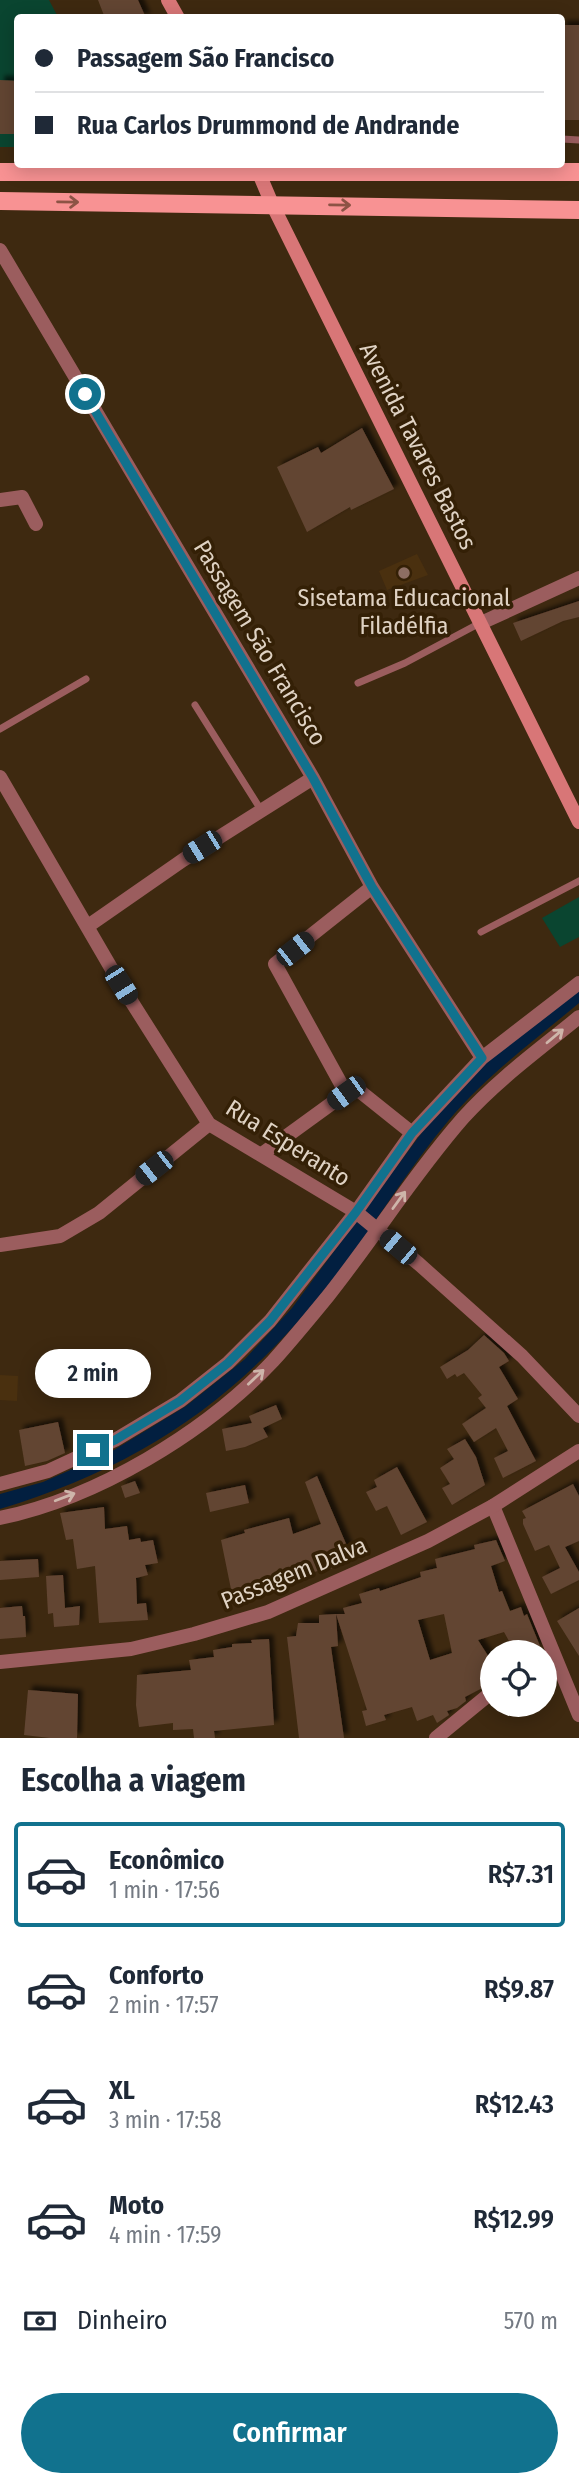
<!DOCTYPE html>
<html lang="pt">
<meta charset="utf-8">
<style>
body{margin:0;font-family:"Fira Sans Condensed",sans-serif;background:#f2f2f3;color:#1f2937;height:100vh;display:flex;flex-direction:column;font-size:26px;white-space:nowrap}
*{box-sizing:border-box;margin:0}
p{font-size:23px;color:#747a83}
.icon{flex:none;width:38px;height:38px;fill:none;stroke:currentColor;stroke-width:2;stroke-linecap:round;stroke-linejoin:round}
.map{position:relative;height:1738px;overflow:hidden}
.side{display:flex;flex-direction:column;background:#fff;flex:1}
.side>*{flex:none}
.guide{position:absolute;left:14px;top:14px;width:551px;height:154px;border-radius:7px;box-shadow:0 4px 18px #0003;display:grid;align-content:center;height:154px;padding:0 21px;background:#fff}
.tools{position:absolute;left:480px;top:1640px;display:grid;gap:14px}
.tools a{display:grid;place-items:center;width:77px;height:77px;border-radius:50%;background:#fff;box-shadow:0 4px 18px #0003;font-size:35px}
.end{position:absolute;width:32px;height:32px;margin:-16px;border:9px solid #11728e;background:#fff;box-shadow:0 0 0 4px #fff}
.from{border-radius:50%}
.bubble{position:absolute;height:49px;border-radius:24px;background:#fff;box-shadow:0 4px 18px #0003;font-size:23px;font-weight:600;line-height:49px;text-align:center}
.car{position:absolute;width:21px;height:42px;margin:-21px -10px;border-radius:9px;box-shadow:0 0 5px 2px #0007;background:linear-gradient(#222 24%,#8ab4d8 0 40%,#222 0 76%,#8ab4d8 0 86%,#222 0)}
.guide b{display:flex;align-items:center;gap:24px;height:66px;font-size:26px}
.guide b+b{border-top:2px solid #e0e1e3}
.guide i{width:18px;height:18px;background:#1f2937}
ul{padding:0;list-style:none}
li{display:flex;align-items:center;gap:21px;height:105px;margin:0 14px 10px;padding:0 7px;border:4px solid transparent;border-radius:7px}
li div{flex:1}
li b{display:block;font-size:26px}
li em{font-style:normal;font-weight:600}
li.active{border-color:#11728e}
li>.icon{width:63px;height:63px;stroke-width:1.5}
h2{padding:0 21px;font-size:32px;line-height:84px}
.pay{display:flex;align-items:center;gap:18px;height:77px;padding:0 21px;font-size:26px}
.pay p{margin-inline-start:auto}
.cta{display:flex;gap:14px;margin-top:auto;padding:14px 21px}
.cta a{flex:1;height:80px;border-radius:42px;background:#11728e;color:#fff;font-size:28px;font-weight:600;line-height:80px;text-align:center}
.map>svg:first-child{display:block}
.built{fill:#4a300f}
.green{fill:#0a4530}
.water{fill:#021f40}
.building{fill:#624532;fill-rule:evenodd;filter:url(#shadow)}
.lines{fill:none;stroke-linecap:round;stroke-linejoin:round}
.service{stroke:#9b5d5e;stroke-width:7}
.minor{stroke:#9b5d5e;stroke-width:14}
.tertiary{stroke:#9b5d5e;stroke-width:14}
.secondary{stroke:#d87677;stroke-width:14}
.primary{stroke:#f89293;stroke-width:18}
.oneway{stroke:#8c5345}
.oneway2{stroke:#ceb5aa}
.route{stroke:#11728e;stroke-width:9}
.education-dot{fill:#8d6e63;stroke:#342006;stroke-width:2.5}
.labels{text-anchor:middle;stroke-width:7;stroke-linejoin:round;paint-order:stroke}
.street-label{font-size:24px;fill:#dfd2c3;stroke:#342006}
.poi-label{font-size:24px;fill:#dfd2c3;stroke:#342006}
</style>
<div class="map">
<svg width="579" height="1738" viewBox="0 0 579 1738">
<defs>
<filter id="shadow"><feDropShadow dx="4.5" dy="-4.5" stdDeviation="2" flood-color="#0009"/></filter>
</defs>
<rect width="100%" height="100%" fill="#3e2910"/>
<!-- built -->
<path class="built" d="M417,554L428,575L387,590L379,571Z
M0,1375L18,1376L17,1401L0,1400Z"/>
<!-- green -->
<path class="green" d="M0,0H49L58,17L18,18L17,147H0Z
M579,897V937L560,947L542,918Z"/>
<!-- water -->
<path class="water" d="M579,987V1003C535,1040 486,1076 449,1120C406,1171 372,1230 330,1283C239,1399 141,1466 0,1509V1494L43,1482L109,1453L186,1406L245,1359L292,1308L426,1127L482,1065Z"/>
<!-- building -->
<path class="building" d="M98,0H138L146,18H105Z
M562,25H579V120H562Z
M0,80L18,81V134H0Z
M362,428L394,489L351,510L350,507L307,532L277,467L318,447L321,453Z
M579,601V617L563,621L521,641L513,623Z
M484,1335L504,1353L509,1361L499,1367L518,1399L507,1406L536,1461L503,1478L494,1458L508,1451L496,1428L474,1442L462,1424L486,1408L478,1398L482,1395L464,1373L457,1377L455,1374L447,1379L440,1367L468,1350Z
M276,1405L282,1419L263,1428L268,1437L245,1447L226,1451L222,1429L252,1423L249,1416Z
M58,1422L65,1453L47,1461L25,1466L19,1430Z
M465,1439L476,1457L485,1485L452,1505L442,1488L450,1484L440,1468L454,1459L447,1449Z
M397,1467L427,1522L401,1535L387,1506L376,1511L366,1492L377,1487L374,1480Z
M317,1476L353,1560L330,1569V1568L298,1576L300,1582L276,1591L247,1597L248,1602L234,1604L221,1540L245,1533L244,1530L289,1518L293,1534L321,1524L305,1482Z
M135,1481L140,1493L125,1498L121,1486Z
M573,1484L579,1496V1541L565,1547L579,1572V1580L551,1594L542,1577L560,1568L549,1545L535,1551L523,1524V1519L526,1518L522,1511Z
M245,1485L249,1503L210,1512L206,1493Z
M104,1507L105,1529L127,1526L129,1540L140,1538L141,1542L153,1540L158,1563L145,1565L148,1575L136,1578L137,1604L146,1603L148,1620L99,1623L95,1566L77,1569L73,1539L66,1540L60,1513Z
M496,1540L505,1561L491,1566L499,1592L502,1591L510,1611L521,1607L524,1616L527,1614L540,1646L523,1652H515L504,1632L478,1640L492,1662V1683L465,1697L466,1701L457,1708L447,1711L449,1715L437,1723L433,1715L417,1721L412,1707L384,1715L386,1720L366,1726L362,1711L367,1710L336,1614H345L343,1608L362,1603L359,1594L379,1588L380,1591L421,1577L420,1572L437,1568L435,1559L475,1549L474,1545ZM444,1614L452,1653L430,1660L418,1620Z
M38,1559L39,1577L0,1580V1561Z
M63,1575L65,1608L80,1606L79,1625L54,1627L53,1613L48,1614L46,1576Z
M22,1606L23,1616H25L26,1637L0,1639V1608Z
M579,1608V1656L557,1621Z
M336,1614L338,1646L331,1647L344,1738H299L287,1637L296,1636L298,1623H319V1615Z
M269,1639L274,1725L214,1731L215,1738H194L193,1729L173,1730V1723L139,1727L136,1705L137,1675L191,1670L189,1660L214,1657L213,1650L232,1647V1644L252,1643L251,1640Z
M28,1690L78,1694L77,1738H50L24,1735Z"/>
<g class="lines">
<!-- service -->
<path class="service" d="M562,139L579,140
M358,683L405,663L480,623
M195,705L261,810
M0,729L86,679
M481,932L579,881"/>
<!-- minor -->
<path class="minor" d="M0,250L313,778L372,887L482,1058
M0,500L22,497L36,524
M481,623L579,578
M0,777L121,985L209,1124L356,1212L419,1264L522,1356L579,1416
M88,926L183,860L313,778
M346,1093L275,964L372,887
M262,1154L346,1093L357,1089L412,1133
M0,1245L60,1236L99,1213L209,1124
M0,1484L48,1471L115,1440L180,1401L228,1363L270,1321L356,1212L412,1133L482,1058L579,983
M493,1506L579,1715
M0,1518C97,1498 205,1433 273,1361C292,1340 310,1318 328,1296C374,1238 414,1174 463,1118C497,1080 540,1049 579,1017
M436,1738L492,1692"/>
<!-- tertiary -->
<path class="tertiary" d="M0,1662L131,1649L194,1634L268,1612L428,1541L493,1506L579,1451"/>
<!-- secondary -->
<path class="secondary" d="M168,0L178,18
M255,164L272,204L579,822"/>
<!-- primary -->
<path class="primary" d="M0,172H579
M0,201L579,210"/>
</g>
<!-- one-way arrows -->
<defs><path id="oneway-shaft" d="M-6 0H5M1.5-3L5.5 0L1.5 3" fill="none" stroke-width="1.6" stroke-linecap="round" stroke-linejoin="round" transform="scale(1.75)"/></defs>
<g class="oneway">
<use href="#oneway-shaft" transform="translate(68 202) rotate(1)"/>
<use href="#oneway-shaft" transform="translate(340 205) rotate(1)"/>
</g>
<g class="oneway2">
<use href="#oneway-shaft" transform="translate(555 1036) rotate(-40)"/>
<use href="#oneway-shaft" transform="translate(399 1200) rotate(-54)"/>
<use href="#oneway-shaft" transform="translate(256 1377) rotate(-43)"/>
<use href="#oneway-shaft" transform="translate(65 1497) rotate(-21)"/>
</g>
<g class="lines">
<!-- route -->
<path class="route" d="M85,394L313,778L372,887L482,1058L412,1133L356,1212L270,1321L228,1363L180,1401L115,1440L93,1450"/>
</g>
<!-- markers -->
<circle class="education-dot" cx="404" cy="573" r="7"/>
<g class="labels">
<!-- street labels -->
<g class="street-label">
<text transform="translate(418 446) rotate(63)" y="8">Avenida Tavares Bastos</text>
<text transform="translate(260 643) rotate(59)" y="8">Passagem São Francisco</text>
<text transform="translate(288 1143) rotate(32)" y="8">Rua Esperanto</text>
<text transform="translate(294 1573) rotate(-22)" y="8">Passagem Dalva</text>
</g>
<!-- poi labels -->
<g class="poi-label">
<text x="404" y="606">Sisetama Educacional<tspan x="404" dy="28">Filadélfia</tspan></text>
</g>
</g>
</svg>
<div class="tools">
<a><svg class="icon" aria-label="locate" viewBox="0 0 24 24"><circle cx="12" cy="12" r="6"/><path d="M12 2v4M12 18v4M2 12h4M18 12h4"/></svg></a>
</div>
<i class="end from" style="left:85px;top:394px"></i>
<i class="end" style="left:93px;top:1450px"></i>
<div class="bubble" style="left:35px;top:1349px;width:116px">2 min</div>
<i class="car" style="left:202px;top:847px;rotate:238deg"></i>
<i class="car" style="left:295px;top:949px;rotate:52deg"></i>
<i class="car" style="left:121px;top:985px;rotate:148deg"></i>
<i class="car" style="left:346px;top:1093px;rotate:234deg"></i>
<i class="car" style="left:154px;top:1168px;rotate:232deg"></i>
<i class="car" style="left:398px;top:1247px;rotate:310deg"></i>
<div class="guide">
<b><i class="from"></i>Passagem São Francisco</b>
<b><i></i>Rua Carlos Drummond de Andrande</b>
</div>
</div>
<section class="side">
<h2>Escolha a viagem</h2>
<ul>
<li class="active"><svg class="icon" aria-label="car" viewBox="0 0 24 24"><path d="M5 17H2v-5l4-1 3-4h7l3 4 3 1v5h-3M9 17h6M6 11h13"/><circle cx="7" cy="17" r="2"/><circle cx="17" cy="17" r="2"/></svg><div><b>Econômico</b><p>1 min · 17:56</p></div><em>R$7.31</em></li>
<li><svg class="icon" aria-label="car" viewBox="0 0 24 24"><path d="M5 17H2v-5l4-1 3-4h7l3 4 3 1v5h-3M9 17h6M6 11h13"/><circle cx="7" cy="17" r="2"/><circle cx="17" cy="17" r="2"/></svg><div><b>Conforto</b><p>2 min · 17:57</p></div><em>R$9.87</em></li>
<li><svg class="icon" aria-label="car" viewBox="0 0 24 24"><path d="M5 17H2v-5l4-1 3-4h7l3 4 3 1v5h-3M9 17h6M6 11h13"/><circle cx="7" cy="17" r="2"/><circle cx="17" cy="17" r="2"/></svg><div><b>XL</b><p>3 min · 17:58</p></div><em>R$12.43</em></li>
<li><svg class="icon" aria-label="car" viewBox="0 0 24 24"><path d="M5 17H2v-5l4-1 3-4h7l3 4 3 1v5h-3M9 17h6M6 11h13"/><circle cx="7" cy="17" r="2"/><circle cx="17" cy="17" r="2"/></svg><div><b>Moto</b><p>4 min · 17:59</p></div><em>R$12.99</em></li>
</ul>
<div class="pay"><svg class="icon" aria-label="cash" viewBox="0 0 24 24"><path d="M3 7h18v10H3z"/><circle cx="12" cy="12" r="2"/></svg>Dinheiro<p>570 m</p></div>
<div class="cta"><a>Confirmar</a></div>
</section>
